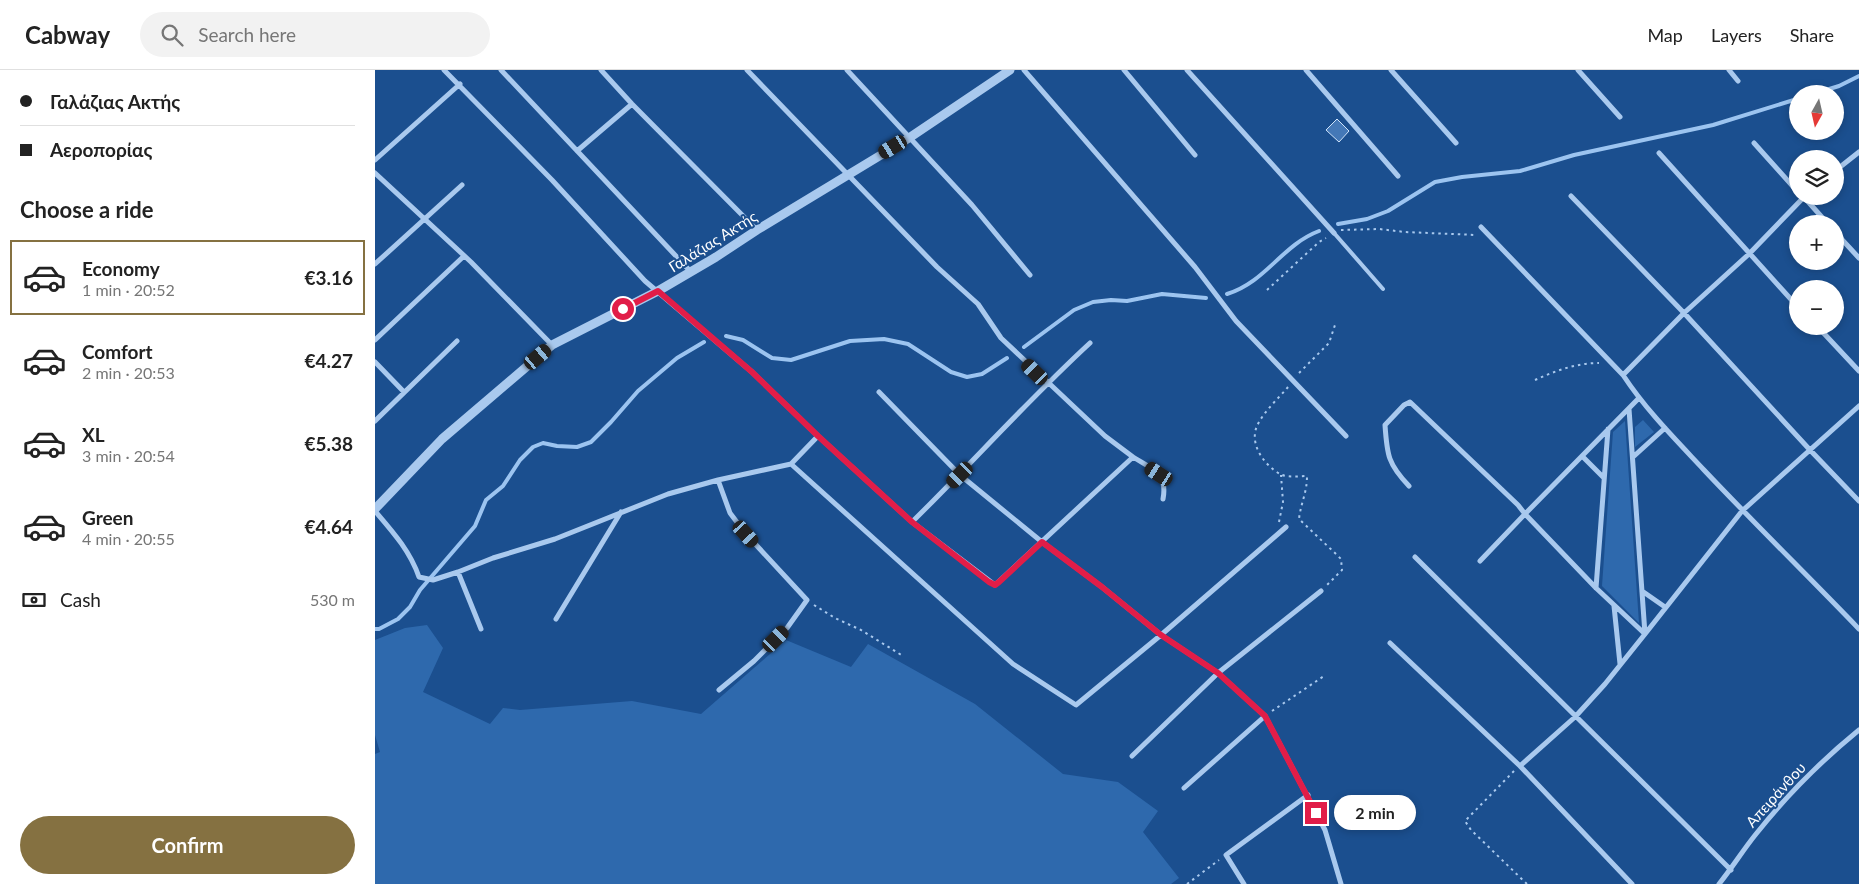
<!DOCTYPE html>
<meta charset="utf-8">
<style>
body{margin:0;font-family:Lato,sans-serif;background:#f2f2f2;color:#222;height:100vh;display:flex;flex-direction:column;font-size:19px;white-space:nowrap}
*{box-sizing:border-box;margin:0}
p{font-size:16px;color:#767676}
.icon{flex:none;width:28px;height:28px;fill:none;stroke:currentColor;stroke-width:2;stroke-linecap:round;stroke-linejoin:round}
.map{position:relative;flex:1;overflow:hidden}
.drawer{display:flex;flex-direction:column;background:#fff;width:375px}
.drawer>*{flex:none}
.top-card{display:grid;align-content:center;height:110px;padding:0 20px;background:#fff}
.needle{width:32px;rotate:188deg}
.fabs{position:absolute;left:1414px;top:15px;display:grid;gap:10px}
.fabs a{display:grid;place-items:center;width:55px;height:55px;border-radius:50%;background:#fff;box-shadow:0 2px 8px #0003;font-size:25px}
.end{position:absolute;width:22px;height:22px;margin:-11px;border:6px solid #e11d48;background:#fff;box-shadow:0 0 0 2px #fff}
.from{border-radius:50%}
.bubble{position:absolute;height:35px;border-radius:18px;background:#fff;box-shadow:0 2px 8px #0003;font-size:16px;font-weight:700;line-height:35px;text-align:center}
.car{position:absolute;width:15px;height:30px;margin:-15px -8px;border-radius:6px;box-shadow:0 0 4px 1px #0007;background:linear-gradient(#222 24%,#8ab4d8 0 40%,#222 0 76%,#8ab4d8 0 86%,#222 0)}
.top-card b{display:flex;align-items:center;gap:18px;height:48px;font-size:19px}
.top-card b+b{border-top:1px solid #e0e0e0}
.top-card i{width:12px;height:12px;background:#222}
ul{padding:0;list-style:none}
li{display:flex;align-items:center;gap:15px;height:75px;margin:0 10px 8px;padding:0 10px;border:2px solid transparent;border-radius:0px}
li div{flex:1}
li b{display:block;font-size:19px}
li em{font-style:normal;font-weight:700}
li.active{border-color:#857141}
li>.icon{width:45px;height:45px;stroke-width:1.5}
h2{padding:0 20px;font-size:22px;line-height:60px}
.pay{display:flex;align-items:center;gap:12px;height:55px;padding:0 20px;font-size:19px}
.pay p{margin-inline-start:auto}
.action{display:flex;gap:10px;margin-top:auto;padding:10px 20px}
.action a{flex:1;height:58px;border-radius:30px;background:#857141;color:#fff;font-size:20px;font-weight:700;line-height:58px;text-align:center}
header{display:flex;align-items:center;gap:30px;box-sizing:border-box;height:70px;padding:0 25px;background:#fff;border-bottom:1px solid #e0e0e0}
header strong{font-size:24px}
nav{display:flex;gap:28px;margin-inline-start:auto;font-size:18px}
.search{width:350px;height:45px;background:#f2f2f2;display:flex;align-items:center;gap:12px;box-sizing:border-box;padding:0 18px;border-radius:28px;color:#767676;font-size:19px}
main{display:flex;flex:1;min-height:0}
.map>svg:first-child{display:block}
.green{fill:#2e69ad}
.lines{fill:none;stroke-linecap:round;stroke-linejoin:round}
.stream{stroke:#9cc4f0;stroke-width:4}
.building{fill:#4478b7;stroke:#cfe3fa}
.path{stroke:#a9c9ee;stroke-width:2;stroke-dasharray:2.5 4;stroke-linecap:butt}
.service{stroke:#a9c9ee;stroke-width:4}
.minor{stroke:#a9c9ee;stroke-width:5}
.tertiary{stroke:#a9c9ee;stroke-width:9}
.route{stroke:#e11d48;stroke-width:6}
.labels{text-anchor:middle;stroke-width:4;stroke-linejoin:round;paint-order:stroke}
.street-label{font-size:15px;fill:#fff;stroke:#1b4f8f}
</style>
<header>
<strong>Cabway</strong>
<div class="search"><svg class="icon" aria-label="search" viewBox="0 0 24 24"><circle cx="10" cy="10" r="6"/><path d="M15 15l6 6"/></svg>Search here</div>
<nav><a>Map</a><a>Layers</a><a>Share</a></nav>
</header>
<main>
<section class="drawer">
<div class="top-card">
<b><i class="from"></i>Γαλάζιας Ακτής</b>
<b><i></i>Αεροπορίας</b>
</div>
<h2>Choose a ride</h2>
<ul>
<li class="active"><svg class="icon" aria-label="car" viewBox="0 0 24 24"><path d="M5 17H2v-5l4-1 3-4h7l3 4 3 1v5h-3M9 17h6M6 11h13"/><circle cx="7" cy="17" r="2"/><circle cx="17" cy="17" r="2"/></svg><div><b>Economy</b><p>1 min · 20:52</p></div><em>€3.16</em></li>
<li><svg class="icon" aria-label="car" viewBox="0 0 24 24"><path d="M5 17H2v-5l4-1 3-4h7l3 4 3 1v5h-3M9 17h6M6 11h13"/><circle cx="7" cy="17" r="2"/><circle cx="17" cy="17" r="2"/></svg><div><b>Comfort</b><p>2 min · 20:53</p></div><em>€4.27</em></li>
<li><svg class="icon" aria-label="car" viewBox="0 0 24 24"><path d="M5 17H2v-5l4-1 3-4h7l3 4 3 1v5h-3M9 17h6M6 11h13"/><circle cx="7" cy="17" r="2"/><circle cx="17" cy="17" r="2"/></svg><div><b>XL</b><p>3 min · 20:54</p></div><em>€5.38</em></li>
<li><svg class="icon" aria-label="car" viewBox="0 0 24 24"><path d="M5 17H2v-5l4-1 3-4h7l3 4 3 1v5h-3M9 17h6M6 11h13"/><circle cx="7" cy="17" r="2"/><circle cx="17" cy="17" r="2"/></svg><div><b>Green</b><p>4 min · 20:55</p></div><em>€4.64</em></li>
</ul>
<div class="pay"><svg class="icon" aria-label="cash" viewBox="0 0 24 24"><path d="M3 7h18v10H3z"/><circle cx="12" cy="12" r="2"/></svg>Cash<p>530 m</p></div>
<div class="action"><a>Confirm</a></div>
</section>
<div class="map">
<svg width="1484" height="814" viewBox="0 0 1484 814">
<rect width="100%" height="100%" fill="#1b4f8f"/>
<!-- green -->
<path class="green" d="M1268,350L1279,362L1260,377V357Z
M1250,351L1264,553L1227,516L1238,362Z
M52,555L68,578L48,622L115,654L128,638L145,640L257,631L326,644L411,570L476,597L493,574L600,634L688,704L743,712L783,741L768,762L804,808L796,814H0V684L5,682L0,665V570L30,558Z"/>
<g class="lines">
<!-- stream -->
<path class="stream" d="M1438,24L1464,16L1484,6
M963,154L992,149L1013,141L1060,112L1087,107L1145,101L1199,85L1338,55L1422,29
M852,224C891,212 907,175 944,161
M351,266L368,270L397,288L416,290L475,271L509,269L533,274L576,302L592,307L607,304L632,288
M649,277L699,240L718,232L736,230L752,231L787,224L831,228
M0,559H4L23,549L35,537L45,520L100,456L111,430L128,416L145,390L158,377L168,373L182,376L202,377L216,372L236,352L263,321L302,288L329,272"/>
</g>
<!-- building -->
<path class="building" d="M962,49L974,61L964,72L951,60Z"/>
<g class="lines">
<!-- path -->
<path class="path" d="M966,160L1004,159L1030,162L1101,165
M892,220L944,172L951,168
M924,303L954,273L961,252
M1160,310C1180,301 1201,293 1224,293
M913,317C903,329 889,341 882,356C874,374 889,395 905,404C912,408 924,406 932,406C932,423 926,432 924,449L962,485L966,489L967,500L951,516
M904,452L908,432L906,405
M439,535L460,548L486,560L528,586
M897,641L949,606
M1139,701L1090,751L1096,760L1152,814
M812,814L844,790"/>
<!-- service -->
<path class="service" d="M959,163L1008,219"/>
<!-- minor -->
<path class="minor" d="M69,0L177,110L270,211L377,302L443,366L537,452C597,393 653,330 715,273
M126,0L316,202
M226,0L257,34L382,160
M372,0L562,197L603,234L626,268L730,366L758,387L620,515L537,452
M472,0L597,135L655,205
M649,0L820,197L861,251L971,366
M749,0L820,85
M812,0L959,163
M931,0L1023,106
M1016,0L1081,73
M1203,0L1245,47
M1354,0L1363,11
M1379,73L1422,121
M202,81L257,34
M1284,83L1422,236
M0,90L85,14
M1460,101L1484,82
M0,103L96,192L177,275
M1196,126L1309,243L1435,380L1484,431
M1428,126L1453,154
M1430,126L1374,184L1309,243L1248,305C1271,340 1300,369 1329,400C1380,454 1433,506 1484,559
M1106,157L1248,305
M1460,162L1484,188
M0,194L87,115
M1442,256L1484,301
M0,270L89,186
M0,292L29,322
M504,322L585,405L667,472L727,517L786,565L843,603L890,646L950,760L966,814
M1263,329L1150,444L1221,518L1270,564L1367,441L1484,336
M0,351L82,271
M443,366L416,394L638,594L701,635L786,565L911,457
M1207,386L1229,408
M758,387C777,399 793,403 788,429
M1258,387L1290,358
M343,410L355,443L371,464L432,530L412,558L379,591L344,620
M1034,416C1013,394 1012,385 1010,355L1029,335L1035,332L1143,435L1150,444L1105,491
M0,441C18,462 35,481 44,507L58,510L83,502L118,488L180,469L293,424L343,410L416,394
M1040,487L1356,800
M83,502L106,559
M1221,518L1233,359
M1267,521L1290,537
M1239,536L1245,594
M181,549L246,442
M1015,573L1145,696L1257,814
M757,686L843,603L946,521
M1145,696L1200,647L1230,614L1270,564L1254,339
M809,718L890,646
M869,814L851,785L933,725
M1344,814C1357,798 1368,780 1381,764C1411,726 1446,691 1484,660"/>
<!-- tertiary -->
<path class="tertiary" d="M0,439L67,369L177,275L283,221L341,187L382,160L534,68L635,0"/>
</g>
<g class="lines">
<!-- route -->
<path class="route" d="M248,239L283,221L377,302L443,366L537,452L614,512L620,515L624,512L667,472L727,517L786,565L843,603L890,646L941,743"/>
</g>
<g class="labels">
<!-- street labels -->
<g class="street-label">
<text transform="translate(338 172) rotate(-32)" y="5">Γαλάζιας Ακτής</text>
<text transform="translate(1401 725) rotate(-48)" y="5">Απειράνθου</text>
</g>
</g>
</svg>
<div class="fabs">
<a><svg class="needle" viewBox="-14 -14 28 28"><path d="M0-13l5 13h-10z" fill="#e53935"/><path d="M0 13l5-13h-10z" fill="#767676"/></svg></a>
<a><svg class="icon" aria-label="layers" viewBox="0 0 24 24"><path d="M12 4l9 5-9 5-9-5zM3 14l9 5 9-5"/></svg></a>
<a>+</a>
<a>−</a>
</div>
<i class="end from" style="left:248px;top:239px"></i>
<i class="end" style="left:941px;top:743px"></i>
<div class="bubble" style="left:959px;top:725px;width:82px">2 min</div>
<i class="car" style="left:518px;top:77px;rotate:239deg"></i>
<i class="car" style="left:163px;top:287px;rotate:50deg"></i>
<i class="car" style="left:660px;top:302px;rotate:314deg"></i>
<i class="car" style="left:784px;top:404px;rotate:303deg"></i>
<i class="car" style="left:585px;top:405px;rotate:225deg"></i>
<i class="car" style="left:371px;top:464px;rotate:138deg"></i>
<i class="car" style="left:401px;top:569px;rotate:45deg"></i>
</div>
</main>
